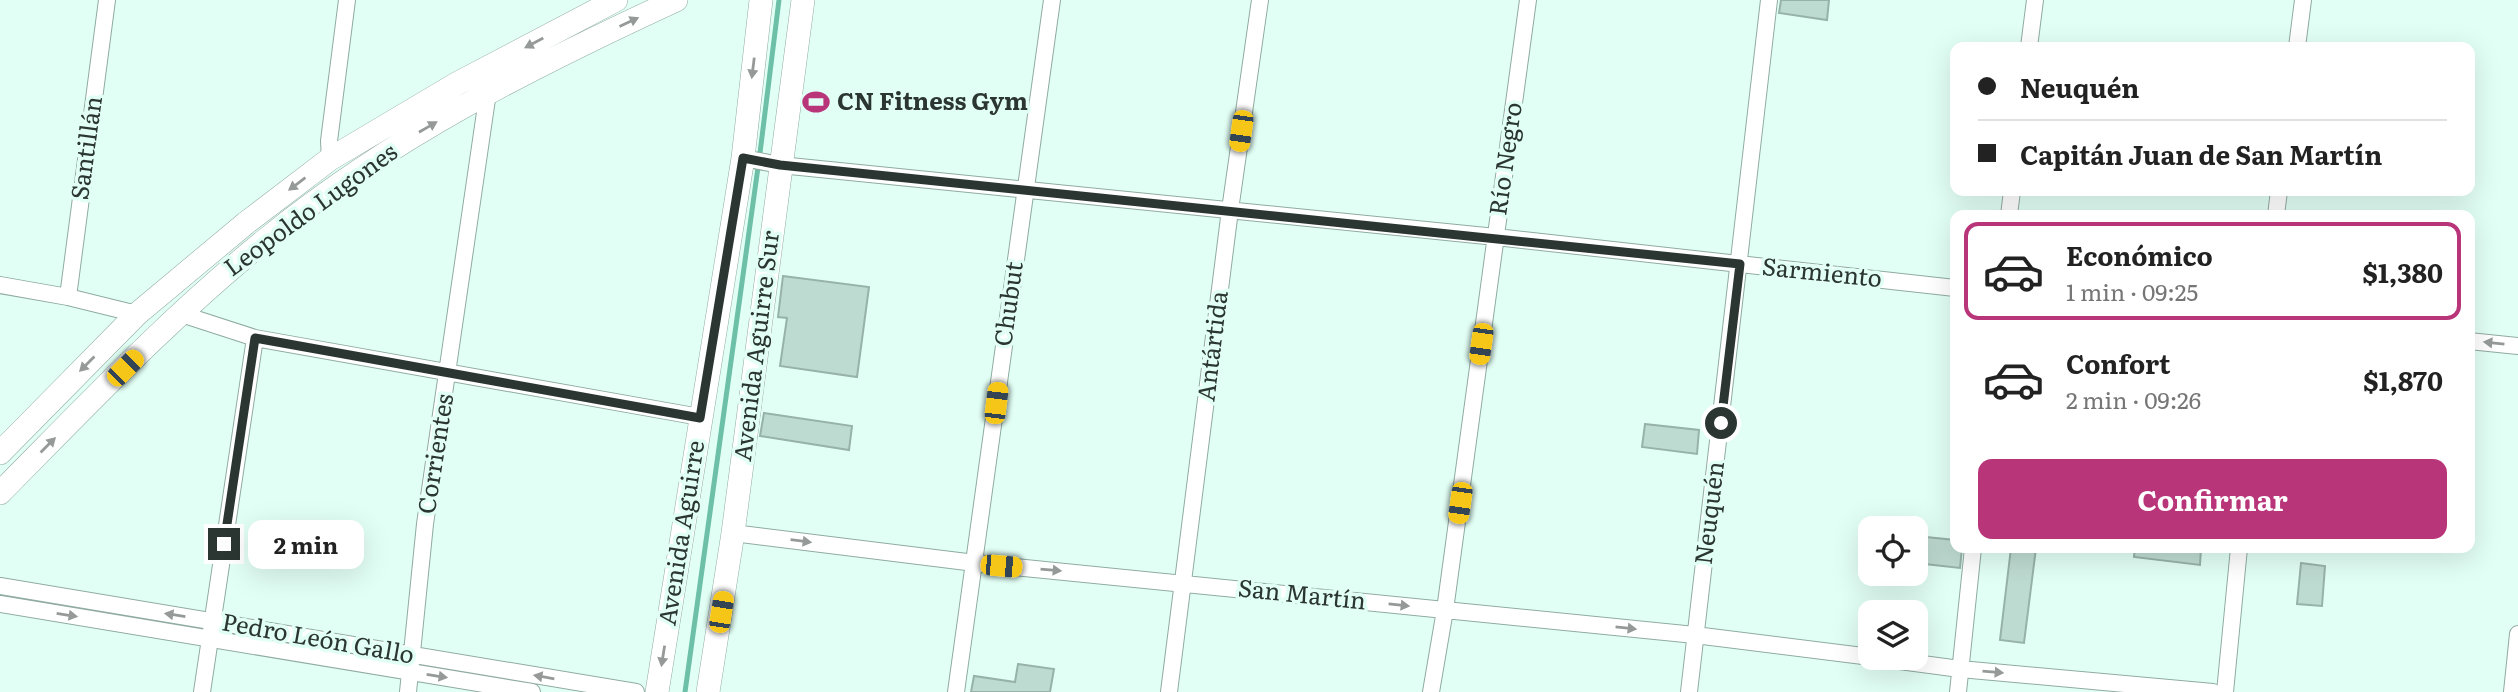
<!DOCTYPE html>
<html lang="es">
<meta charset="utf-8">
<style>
body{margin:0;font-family:Literata,serif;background:#f6f6f6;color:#222;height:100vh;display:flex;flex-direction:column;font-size:26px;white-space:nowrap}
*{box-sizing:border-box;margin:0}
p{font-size:23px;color:#767676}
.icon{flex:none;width:38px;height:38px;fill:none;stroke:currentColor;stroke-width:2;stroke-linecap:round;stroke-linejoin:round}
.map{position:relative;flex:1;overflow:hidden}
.panel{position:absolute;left:1950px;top:210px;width:525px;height:343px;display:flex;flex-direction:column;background:#fff;border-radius:14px;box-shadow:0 7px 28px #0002}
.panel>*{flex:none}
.top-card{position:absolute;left:1950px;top:42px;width:525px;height:154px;border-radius:14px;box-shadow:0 7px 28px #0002;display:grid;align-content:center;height:154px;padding:0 28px;background:#fff}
.controls{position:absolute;left:1858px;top:516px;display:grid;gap:14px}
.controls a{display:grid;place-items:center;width:70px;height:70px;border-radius:14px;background:#fff;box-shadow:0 7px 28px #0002;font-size:35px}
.end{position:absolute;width:32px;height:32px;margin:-16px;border:9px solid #2b3632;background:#fff;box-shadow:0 0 0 4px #fff}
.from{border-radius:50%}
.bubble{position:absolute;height:49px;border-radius:14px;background:#fff;box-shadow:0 7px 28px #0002;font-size:23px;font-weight:700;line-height:49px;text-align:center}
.car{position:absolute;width:21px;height:42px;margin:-21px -10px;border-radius:9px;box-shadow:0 0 5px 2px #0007;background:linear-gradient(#f5c518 24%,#345 0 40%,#f5c518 0 76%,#345 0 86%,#f5c518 0)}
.top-card b{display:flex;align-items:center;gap:24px;height:66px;font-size:26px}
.top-card b+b{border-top:2px solid #e0e0e0}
.top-card i{width:18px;height:18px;background:#222}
ul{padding:12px 0 0;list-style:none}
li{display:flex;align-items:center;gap:21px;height:98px;margin:0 14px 10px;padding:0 14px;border:4px solid transparent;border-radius:14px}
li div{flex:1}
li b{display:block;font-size:26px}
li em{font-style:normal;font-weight:700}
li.active{border-color:#b9357a}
li>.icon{width:63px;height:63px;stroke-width:1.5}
.button{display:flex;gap:14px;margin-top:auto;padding:14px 28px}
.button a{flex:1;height:80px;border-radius:14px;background:#b9357a;color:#fff;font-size:28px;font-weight:700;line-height:80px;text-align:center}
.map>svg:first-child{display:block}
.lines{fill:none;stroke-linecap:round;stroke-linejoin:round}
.stream{stroke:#6dc0a7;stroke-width:5}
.building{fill:#bedbd1;stroke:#97b2a9;stroke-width:2}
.minor-casing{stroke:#90aba2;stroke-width:18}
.secondary-casing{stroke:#90aba2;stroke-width:24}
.minor{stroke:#fff;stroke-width:16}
.secondary{stroke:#fff;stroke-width:23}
.oneway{fill:#959a98}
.route{stroke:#2b3632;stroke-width:9}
.labels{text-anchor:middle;stroke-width:7;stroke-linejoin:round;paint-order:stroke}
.poi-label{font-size:24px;font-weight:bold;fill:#2b3632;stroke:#e2fff5;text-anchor:start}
.street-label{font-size:24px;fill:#2b3632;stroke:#e2fff5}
</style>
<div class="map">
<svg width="2518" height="692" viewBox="0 0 2518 692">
<rect width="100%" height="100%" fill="#e2fff5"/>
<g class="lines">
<!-- stream -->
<path class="stream" d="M685,692L760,153L779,0"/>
</g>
<!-- building -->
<path class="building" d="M1781,0H1829L1827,20L1779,13Z
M783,276L869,287L857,377L780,366L787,318L778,317Z
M764,413L852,426L849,450L760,436Z
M1645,424L1699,430L1697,454L1642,447Z
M1916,536L1955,540V548H1962L1960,568L1916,563Z
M2011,548H2036L2024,643L2000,640Z
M2135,548H2201L2200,565L2134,557Z
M2301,563L2325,566L2322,606L2297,604Z
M1018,664L1054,669L1050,692H971L974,676L1015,682Z"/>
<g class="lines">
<defs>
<path id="minor" d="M2029,47L2035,0
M2297,47L2303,0
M743,158L780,165L1496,237L1955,288
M330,159L329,141L347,0
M2009,215L2012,191
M2276,215L2279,191
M0,285L68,297L137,314
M68,297L107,0
M178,313L255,338L700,417
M2469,341L2518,346
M733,533L975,563L1695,635L1871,657
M0,586L636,692
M0,604L532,692
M1877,658L1960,669L2213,692
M202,692L255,338
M408,692L425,524L488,92
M956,692L1052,0
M1169,692L1230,210L1260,0
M1431,692L1445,610L1528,0
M1689,692L1769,0
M1958,692L1973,548
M2225,692L2239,548
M2512,692L2518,634"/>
<path id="secondary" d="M0,453L137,314L246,223L330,159L458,83L616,0
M0,493C87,405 172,315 269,237C392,137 533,66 676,0
M657,692L743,158L761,0
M708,692L733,533L803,0"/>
</defs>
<!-- minor casing -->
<use href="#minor" class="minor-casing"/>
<!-- secondary casing -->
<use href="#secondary" class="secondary-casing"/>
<!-- minor -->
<use href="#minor" class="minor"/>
<!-- secondary -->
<use href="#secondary" class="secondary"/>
</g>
<!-- one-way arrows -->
<defs><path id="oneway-solid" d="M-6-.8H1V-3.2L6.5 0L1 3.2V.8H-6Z" transform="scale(1.75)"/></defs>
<g class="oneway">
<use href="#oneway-solid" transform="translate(629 22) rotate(-25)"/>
<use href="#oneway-solid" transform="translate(534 43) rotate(152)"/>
<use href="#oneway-solid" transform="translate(753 68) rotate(97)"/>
<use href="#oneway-solid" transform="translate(428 127) rotate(-30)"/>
<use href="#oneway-solid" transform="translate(297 184) rotate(143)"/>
<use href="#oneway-solid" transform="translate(2494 343) rotate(-174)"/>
<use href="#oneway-solid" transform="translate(87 364) rotate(135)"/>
<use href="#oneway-solid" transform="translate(48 445) rotate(-45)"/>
<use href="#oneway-solid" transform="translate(801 541) rotate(7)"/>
<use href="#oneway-solid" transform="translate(1051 570) rotate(5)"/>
<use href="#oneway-solid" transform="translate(1399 605) rotate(6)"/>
<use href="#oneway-solid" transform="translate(67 615) rotate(9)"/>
<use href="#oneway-solid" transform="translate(175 615) rotate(-171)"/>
<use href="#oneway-solid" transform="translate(1626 628) rotate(6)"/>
<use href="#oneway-solid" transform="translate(663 656) rotate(99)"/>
<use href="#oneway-solid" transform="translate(1993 672) rotate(5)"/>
<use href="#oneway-solid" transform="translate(437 676) rotate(9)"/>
<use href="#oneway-solid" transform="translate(544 677) rotate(-170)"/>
</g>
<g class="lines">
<!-- route -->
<path class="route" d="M224,544L255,338L700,418L743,158L780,165L1740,264L1721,423"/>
</g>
<!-- icons -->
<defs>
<symbol id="stadium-bare" viewBox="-9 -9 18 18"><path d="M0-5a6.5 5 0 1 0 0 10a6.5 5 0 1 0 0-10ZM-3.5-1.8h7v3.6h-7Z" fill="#b9357a" stroke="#e2fff5" stroke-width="2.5" paint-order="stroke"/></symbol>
</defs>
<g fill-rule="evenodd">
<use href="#stadium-bare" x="797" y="83" width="38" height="38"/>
</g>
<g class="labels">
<!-- poi labels -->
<g class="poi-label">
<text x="837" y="110">CN Fitness Gym</text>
</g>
<!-- street labels -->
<g class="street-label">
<text transform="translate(87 148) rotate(-82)" y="8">Santillán</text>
<text transform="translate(1506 159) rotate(-82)" y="8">Río Negro</text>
<text transform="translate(311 210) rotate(-36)" y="8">Leopoldo Lugones</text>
<text transform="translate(1822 273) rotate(6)" y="8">Sarmiento</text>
<text transform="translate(1009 304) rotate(-82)" y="8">Chubut</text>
<text transform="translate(757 346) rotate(-83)" y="8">Avenida Aguirre Sur</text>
<text transform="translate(1213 346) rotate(-83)" y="8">Antártida</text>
<text transform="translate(436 454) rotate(-81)" y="8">Corrientes</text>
<text transform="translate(1710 513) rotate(-83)" y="8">Neuquén</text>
<text transform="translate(682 533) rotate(-81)" y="8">Avenida Aguirre</text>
<text transform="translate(1302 595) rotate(6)" y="8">San Martín</text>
<text transform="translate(318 639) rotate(10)" y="8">Pedro León Gallo</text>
</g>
</g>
</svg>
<div class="controls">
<a><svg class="icon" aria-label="locate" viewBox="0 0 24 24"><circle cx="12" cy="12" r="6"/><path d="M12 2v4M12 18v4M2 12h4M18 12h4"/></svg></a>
<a><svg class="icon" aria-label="layers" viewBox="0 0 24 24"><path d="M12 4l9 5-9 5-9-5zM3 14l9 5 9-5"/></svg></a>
</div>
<i class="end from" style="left:1721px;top:423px"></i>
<i class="end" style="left:224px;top:544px"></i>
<div class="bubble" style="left:248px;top:520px;width:116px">2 min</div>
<i class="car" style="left:1241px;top:131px;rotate:188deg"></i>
<i class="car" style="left:1481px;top:344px;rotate:188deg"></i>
<i class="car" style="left:125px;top:368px;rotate:45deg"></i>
<i class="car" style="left:996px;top:403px;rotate:7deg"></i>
<i class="car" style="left:1460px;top:503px;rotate:188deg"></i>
<i class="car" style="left:1001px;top:566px;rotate:95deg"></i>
<i class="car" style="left:721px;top:612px;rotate:9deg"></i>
<div class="top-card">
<b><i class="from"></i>Neuquén</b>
<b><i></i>Capitán Juan de San Martín</b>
</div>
<section class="panel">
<ul>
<li class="active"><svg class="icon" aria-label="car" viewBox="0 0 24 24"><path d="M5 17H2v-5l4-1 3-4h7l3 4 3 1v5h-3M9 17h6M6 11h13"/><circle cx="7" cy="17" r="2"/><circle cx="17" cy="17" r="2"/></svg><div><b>Económico</b><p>1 min · 09:25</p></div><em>$1,380</em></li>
<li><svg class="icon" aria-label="car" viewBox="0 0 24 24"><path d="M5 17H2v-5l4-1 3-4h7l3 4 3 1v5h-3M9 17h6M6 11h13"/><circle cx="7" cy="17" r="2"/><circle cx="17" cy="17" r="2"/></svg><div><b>Confort</b><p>2 min · 09:26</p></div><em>$1,870</em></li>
</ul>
<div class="button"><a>Confirmar</a></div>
</section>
</div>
